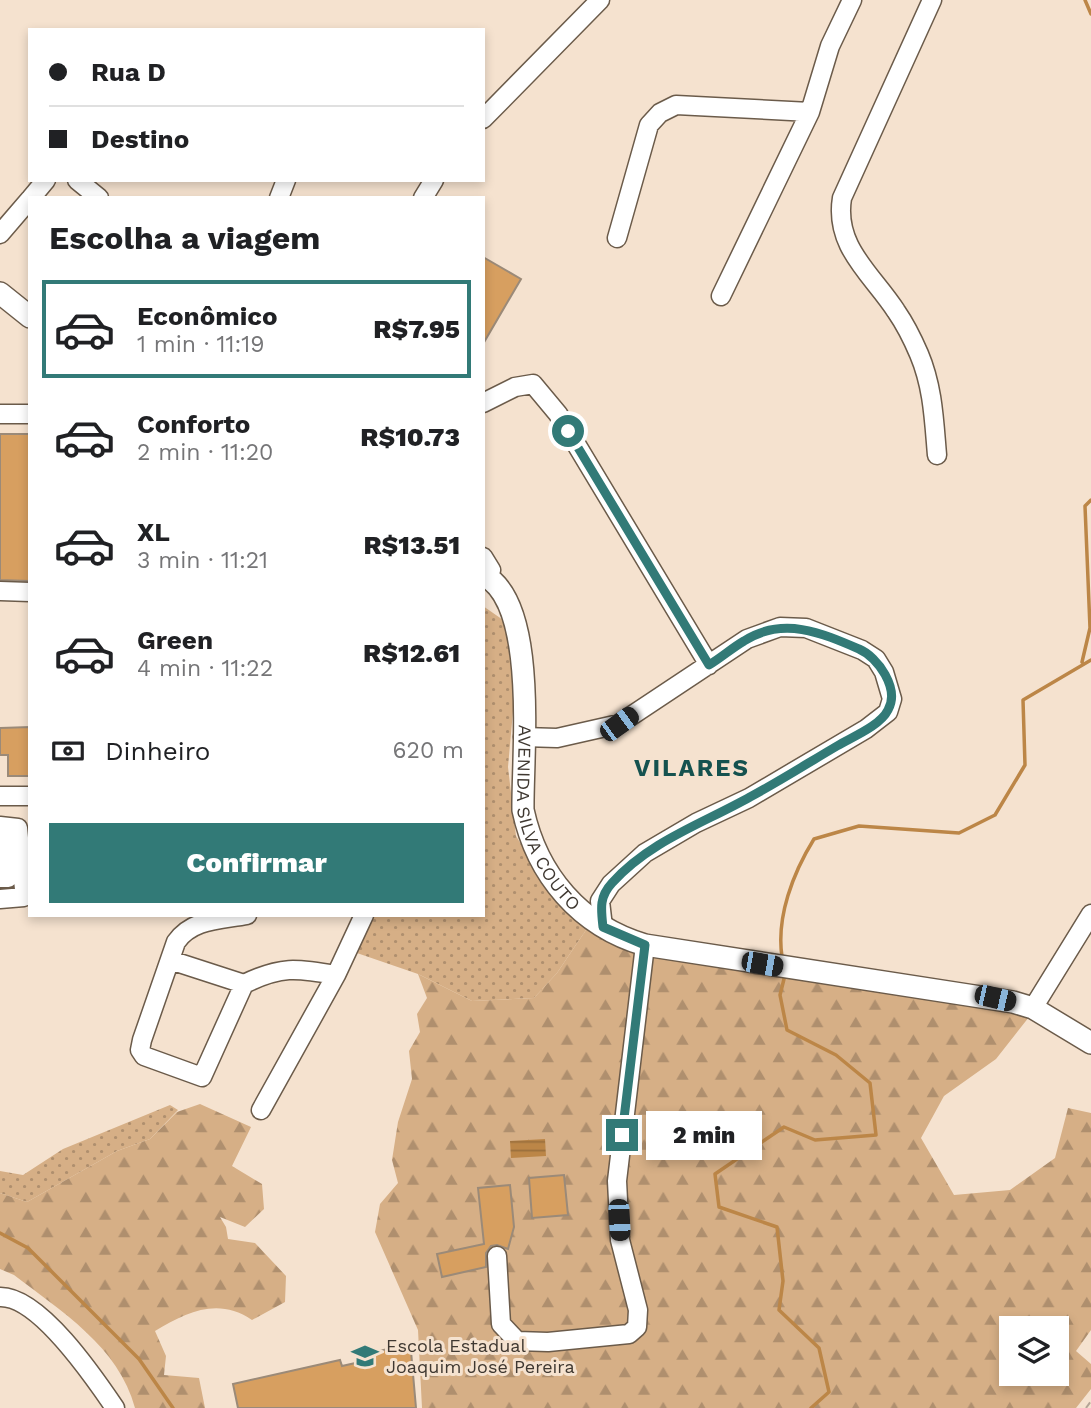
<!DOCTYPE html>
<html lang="pt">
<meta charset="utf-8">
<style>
body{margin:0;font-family:"Work Sans",sans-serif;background:#f6f6f6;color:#202124;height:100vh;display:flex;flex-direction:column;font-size:26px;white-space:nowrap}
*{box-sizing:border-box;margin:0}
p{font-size:23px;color:#757577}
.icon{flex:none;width:38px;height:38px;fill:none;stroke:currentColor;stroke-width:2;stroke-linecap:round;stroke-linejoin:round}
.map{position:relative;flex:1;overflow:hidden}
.details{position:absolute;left:28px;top:196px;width:457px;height:721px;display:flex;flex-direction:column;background:#fff;border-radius:0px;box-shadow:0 4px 10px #0003}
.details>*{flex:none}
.guide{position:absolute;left:28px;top:28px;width:457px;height:154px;border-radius:0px;box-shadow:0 4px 10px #0003;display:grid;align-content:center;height:154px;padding:0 21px;background:#fff}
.tools{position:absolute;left:999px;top:1316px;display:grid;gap:14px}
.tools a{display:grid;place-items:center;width:70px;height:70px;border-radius:0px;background:#fff;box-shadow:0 4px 10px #0003;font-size:35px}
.end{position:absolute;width:32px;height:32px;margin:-16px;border:9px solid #327a77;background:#fff;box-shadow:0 0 0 4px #fff}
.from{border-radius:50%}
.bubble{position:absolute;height:49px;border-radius:0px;background:#fff;box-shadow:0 4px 10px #0003;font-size:23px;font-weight:800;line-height:49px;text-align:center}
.car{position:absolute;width:21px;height:42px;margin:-21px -10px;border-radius:9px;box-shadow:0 0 5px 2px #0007;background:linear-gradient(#222 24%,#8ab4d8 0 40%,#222 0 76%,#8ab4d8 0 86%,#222 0)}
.guide b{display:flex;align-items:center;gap:24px;height:66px;font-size:26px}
.guide b+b{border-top:2px solid #e0e0e0}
.guide i{width:18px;height:18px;background:#202124}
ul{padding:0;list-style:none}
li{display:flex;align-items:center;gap:21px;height:98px;margin:0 14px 10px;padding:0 7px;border:4px solid transparent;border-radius:0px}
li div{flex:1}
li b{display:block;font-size:26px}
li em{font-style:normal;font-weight:800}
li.current{border-color:#327a77}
li>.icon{width:63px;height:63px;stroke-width:1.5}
h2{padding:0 21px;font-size:32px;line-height:84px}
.pay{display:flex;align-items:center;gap:18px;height:77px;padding:0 21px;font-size:26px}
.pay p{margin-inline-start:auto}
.action{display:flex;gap:14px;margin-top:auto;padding:14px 21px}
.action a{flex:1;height:80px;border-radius:0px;background:#327a77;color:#fff;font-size:28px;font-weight:800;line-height:80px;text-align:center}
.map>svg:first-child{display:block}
.grass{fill:url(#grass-dots)}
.forest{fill:url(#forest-firs);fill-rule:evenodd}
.water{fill:url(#water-rules)}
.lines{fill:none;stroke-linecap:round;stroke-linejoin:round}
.stream{stroke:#bc8647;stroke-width:3.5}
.building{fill:#d79f60;stroke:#9b8a78;stroke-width:2}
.minor-casing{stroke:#6b5b4a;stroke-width:21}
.major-casing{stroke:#6b5b4a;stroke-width:24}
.path{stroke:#b3a496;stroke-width:2;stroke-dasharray:7 3.5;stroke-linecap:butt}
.minor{stroke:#fff;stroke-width:18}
.major{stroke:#fff;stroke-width:21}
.route{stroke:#327a77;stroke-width:9}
.labels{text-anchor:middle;stroke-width:6;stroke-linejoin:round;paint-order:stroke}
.street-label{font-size:18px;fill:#3f3831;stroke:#f5e2cf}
.poi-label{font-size:18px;fill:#3f3831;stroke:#f5e2cf;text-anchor:start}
.district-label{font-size:24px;font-weight:bold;letter-spacing:2px;fill:#15524f;stroke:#f5e2cf}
</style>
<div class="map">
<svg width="1091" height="1408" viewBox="0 0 1091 1408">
<defs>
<pattern id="grass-dots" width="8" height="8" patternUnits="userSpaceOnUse" patternTransform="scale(1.75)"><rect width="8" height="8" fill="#d6af86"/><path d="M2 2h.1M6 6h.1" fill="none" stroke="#af8f6e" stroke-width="1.8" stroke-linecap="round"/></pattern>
<pattern id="forest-firs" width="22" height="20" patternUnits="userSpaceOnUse" patternTransform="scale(1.75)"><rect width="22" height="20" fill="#d6af86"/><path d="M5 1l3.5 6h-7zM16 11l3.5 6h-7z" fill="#af8f6e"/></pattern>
<pattern id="water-rules" width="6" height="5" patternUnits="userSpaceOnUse" patternTransform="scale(1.75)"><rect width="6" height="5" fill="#bc8647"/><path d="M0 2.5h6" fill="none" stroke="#9a6f3c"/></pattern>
</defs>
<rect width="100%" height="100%" fill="#f5e2cf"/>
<!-- grass -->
<path class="grass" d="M483,606L506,622L516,678L508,767L516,836L554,898L588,927L557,973L534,998L472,1001L418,974L354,952L373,915H483Z
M170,1105L178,1110L150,1139L117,1151L27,1202L0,1193V1171L23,1175L63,1149Z"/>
<!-- forest -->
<path class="forest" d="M588,927L993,1004L1029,1017L996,1059L944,1096L921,1138L954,1195L1010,1190L1055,1158L1068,1108L1091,1113V1330L1076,1351L1091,1364V1389L1076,1408H422L418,1330L375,1232L380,1204L398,1183L392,1160L398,1122L412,1079L409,1051L420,1032L417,1014L427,998L418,974L472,1001L534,998L557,973ZM1012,1328H1057V1374H1012Z
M200,1104L251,1127L232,1166L262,1184L264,1209L245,1227L220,1217L226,1227L228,1239L255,1243L286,1276L285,1302L252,1320C218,1297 187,1312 155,1331L166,1356L164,1375L199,1378L205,1408H135C119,1347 61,1311 14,1275L0,1269V1193L27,1202L117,1151L150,1139L177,1112Z"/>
<!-- water -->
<path class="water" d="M545,1139L546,1156L511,1158L510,1141Z"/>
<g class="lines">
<!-- stream -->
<path class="stream" d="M1085,0L1091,14
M1082,662L1090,628L1085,506L1091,500
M782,957C776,917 793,873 814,839L859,826L959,833L995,815L1025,765L1023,700L1091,660
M785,975L780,995L787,1030L836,1055L870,1083L876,1135L815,1140L784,1127L715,1174L719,1207L777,1227L783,1281L779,1310L819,1348L829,1392L811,1408
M0,1233L28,1248L139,1359L173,1408"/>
</g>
<!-- building -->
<path class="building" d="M483,257L521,279L483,344Z
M0,434H30V581L0,580Z
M30,727V776H8V755H0V728Z
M564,1175L568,1215L532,1218L529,1178Z
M510,1185L514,1227L508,1249L497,1245L491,1246L486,1253V1267L442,1277L437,1254L484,1244L478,1188Z
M399,1346L400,1352L411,1351L416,1408H238L233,1384L340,1360L342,1366L373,1359L372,1353Z"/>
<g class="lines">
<defs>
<path id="minor" d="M932,0L842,198C834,247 872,274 896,311C905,324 913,340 919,354C933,387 934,420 937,455
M483,119L600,0
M77,180L99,198
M31,198L46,180
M279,198L286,180
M423,198L434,180
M0,234L30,199
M617,238L649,125L660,113L676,105L810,112
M721,296L810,112L830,46L852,0
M483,403L515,387L533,384L558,414L709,665
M0,414H30
M483,557L491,570L487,577
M0,591L30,592
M523,737L557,738L619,724L747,639L780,627L806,628L862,650L876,659L884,672L892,699L888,712L866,729L749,798L696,823L645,853L611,884L600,901L603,927
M0,796H30
M0,826L18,828L24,889V897L0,899
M0,839H11L16,845L9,852L0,853
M0,863L7,862L8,878H0
M170,960L244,984L202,1077L144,1056L140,1050L142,1040L176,942C192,919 220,920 247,915
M244,984C281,966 296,968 336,975L364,915
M1033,1008L1091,914
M261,1110L336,975
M497,1256L501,1324L517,1341L548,1342L629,1334L637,1327L638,1310L620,1240L617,1181L645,945
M0,1297C39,1296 94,1377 115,1408"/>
<g id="major">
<path d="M0,293L30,317"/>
<path id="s1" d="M483,575C539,601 522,757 523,810C537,875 580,926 645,945L1013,1002L1033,1008L1091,1043"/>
</g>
</defs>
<!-- minor casing -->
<use href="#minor" class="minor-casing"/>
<!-- major casing -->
<use href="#major" class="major-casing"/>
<!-- path -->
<path class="path" d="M1086,1408L1091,1401"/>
<!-- minor -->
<use href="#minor" class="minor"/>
<!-- major -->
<use href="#major" class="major"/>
</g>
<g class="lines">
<!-- route -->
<path class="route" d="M568,431L709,665C722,657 732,648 744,641C783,616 822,633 859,649C878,657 900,689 888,710C880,726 852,737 837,746C808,763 780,781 750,797C702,824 650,841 612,883C599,897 601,909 603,927L645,945L622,1135"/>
</g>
<!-- icons -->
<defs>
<symbol id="school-bare" viewBox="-9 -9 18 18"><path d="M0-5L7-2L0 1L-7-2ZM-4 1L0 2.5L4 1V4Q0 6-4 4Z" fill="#327a77" stroke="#f5e2cf" stroke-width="2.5" paint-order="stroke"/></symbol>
</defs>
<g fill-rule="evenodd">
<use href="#school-bare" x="346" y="1337" width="38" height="38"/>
</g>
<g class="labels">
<!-- street labels -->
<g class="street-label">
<text dy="6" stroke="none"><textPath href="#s1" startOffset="261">AVENIDA SILVA COUTO</textPath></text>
</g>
<!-- poi labels -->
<g class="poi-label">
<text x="386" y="1352">Escola Estadual<tspan x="386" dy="21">Joaquim José Pereira</tspan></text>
</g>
<!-- district labels -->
<g class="district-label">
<text x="692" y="776">VILARES</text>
</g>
</g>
</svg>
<div class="tools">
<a><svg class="icon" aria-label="layers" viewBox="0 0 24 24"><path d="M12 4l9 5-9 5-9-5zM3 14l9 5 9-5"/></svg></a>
</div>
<i class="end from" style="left:568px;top:431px"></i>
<i class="end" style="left:622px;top:1135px"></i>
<div class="bubble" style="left:646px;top:1111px;width:116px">2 min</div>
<i class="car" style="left:619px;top:724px;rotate:54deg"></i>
<i class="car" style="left:762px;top:964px;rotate:100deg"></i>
<i class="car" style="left:995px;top:998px;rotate:103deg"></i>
<i class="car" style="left:619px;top:1220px;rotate:177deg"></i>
<div class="guide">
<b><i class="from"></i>Rua D</b>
<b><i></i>Destino</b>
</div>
<section class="details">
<h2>Escolha a viagem</h2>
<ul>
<li class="current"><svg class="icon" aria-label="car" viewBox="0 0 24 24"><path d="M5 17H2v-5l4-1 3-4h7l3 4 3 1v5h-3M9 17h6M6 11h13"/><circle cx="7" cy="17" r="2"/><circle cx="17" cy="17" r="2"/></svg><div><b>Econômico</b><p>1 min · 11:19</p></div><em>R$7.95</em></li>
<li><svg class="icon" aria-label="car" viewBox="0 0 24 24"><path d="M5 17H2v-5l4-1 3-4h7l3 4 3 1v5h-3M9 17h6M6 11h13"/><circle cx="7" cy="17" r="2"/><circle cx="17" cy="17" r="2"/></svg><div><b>Conforto</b><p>2 min · 11:20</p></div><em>R$10.73</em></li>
<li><svg class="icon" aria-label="car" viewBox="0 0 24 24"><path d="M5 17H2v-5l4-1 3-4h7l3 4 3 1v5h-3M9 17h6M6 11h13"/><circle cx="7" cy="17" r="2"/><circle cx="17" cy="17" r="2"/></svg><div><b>XL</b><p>3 min · 11:21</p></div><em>R$13.51</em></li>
<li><svg class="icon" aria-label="car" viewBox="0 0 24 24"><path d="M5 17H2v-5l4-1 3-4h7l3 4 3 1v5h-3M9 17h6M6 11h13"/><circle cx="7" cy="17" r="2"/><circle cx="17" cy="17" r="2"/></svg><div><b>Green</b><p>4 min · 11:22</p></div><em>R$12.61</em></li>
</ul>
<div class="pay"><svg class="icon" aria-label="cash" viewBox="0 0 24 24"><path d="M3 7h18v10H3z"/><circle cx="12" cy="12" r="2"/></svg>Dinheiro<p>620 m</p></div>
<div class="action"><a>Confirmar</a></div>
</section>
</div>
